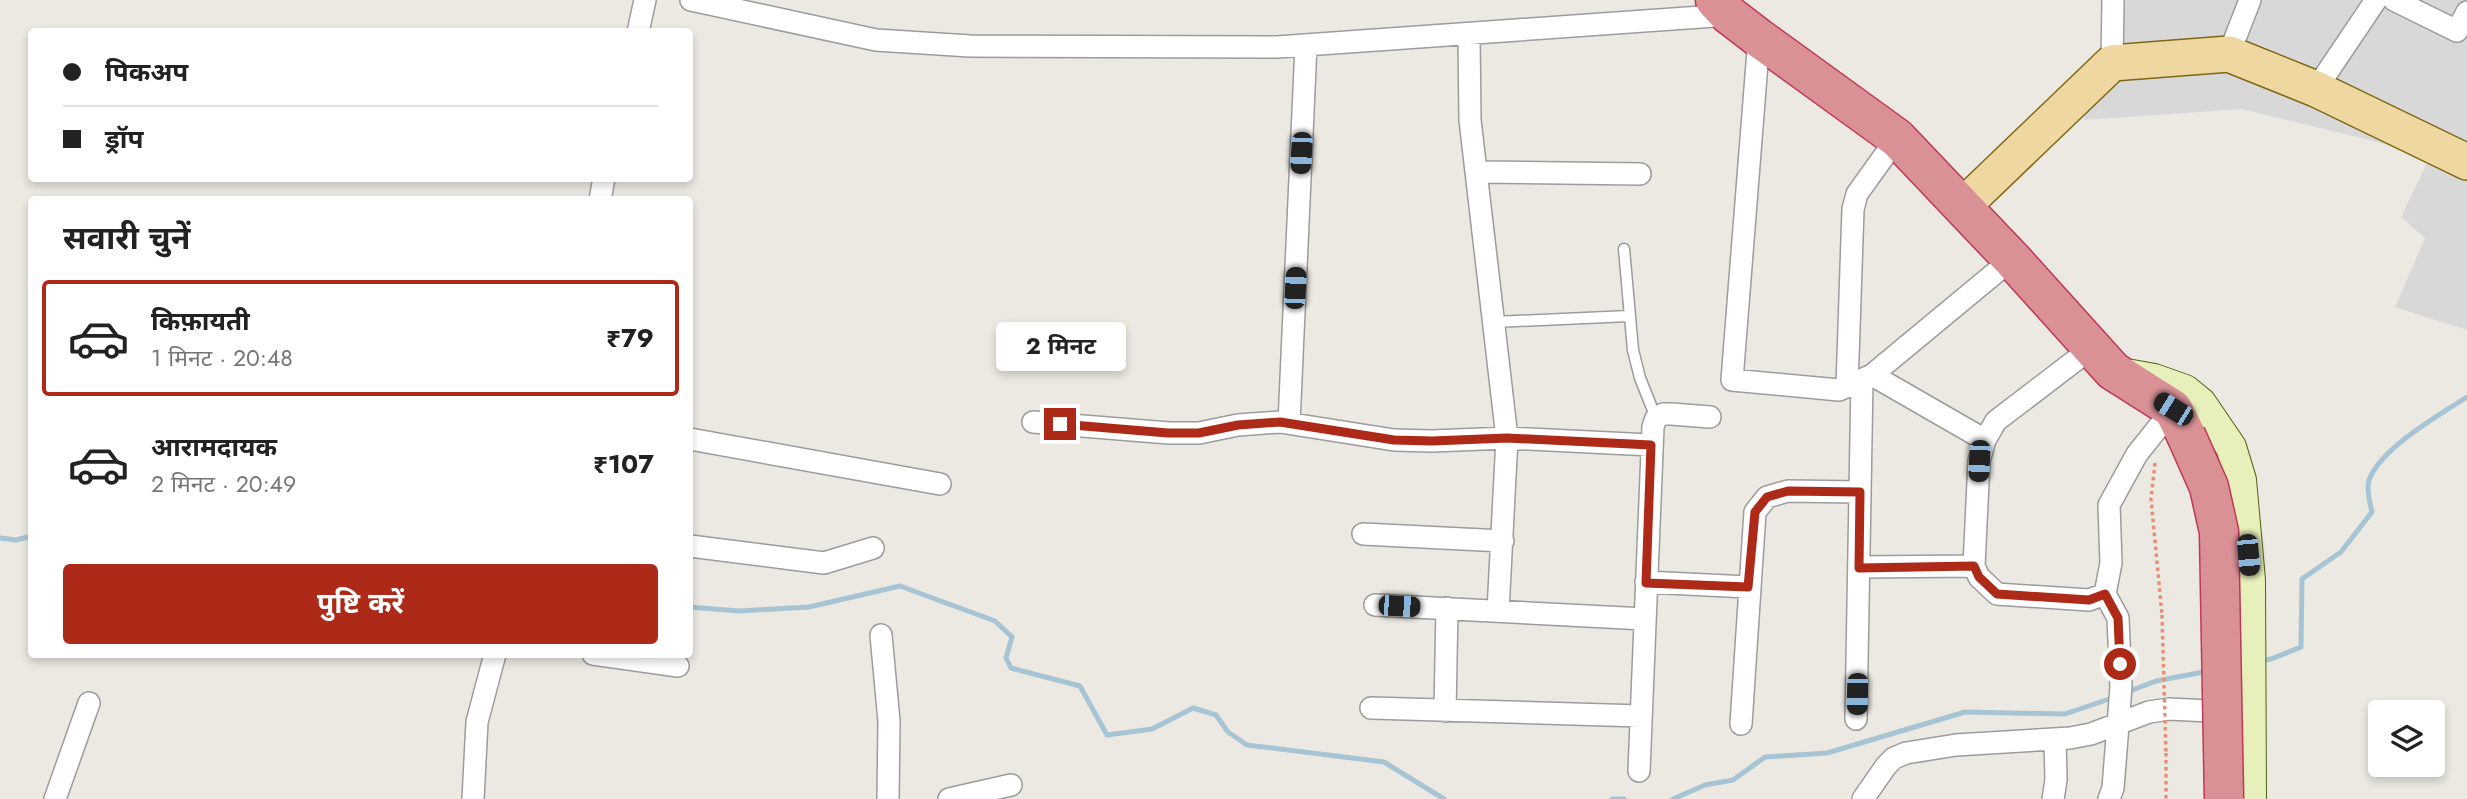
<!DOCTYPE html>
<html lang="hi">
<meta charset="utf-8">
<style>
body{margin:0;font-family:Jost,"Noto Sans Devanagari",sans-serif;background:#f6f6f6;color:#222;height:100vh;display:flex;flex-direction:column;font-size:26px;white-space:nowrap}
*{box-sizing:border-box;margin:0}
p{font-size:23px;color:#767676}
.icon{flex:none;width:38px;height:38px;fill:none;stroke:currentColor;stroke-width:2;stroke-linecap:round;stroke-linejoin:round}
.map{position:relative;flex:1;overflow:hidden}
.panel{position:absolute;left:28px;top:196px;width:665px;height:462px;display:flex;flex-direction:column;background:#fff;border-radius:7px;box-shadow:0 4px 10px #0003}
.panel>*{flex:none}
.hud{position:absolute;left:28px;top:28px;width:665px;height:154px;border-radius:7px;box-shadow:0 4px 10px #0003;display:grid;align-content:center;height:154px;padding:0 35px;background:#fff}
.tools{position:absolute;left:2368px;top:700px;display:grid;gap:14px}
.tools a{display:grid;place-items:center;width:77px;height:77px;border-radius:7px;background:#fff;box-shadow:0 4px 10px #0003;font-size:35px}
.end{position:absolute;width:32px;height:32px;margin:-16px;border:9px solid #ae2a18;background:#fff;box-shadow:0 0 0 4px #fff}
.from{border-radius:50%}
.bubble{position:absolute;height:49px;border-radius:7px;background:#fff;box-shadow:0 4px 10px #0003;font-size:23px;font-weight:700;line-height:49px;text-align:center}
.car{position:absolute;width:21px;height:42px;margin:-21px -10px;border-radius:9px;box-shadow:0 0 5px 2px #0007;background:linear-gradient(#222 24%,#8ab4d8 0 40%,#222 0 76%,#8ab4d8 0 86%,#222 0)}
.hud b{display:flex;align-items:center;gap:24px;height:66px;font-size:26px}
.hud b+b{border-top:2px solid #e0e0e0}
.hud i{width:18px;height:18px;background:#222}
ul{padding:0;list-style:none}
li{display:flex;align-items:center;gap:21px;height:116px;margin:0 14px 10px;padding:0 21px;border:4px solid transparent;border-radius:7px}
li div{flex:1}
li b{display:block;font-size:26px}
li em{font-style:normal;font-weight:700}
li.on{border-color:#ae2a18}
li>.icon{width:63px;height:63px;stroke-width:1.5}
h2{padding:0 35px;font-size:32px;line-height:84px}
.button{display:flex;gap:14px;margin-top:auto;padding:14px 35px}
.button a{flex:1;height:80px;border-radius:7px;background:#ae2a18;color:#fff;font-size:28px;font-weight:700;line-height:80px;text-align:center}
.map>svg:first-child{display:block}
.residential{fill:#d9d8d8}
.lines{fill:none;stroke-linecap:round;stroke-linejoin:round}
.stream{stroke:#a7c4d4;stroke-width:5}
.lane-casing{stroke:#9c9c9c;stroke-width:13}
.street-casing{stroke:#9c9c9c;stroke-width:24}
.secondary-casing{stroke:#506211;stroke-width:32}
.primary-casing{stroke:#806812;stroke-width:38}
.highway-casing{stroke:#bf3857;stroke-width:41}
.path{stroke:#e78f76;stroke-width:3.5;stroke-dasharray:3.5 3.5;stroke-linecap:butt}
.lane{stroke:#fff;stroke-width:10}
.street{stroke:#fff;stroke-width:21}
.secondary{stroke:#e7f0ba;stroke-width:30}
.primary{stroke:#efd7a2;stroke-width:35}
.highway{stroke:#da9196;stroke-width:38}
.highway-bridge-casing{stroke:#bf3857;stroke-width:41;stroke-linecap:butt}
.path-bridge{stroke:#e78f76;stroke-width:3.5;stroke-dasharray:3.5 3.5;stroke-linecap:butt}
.highway-bridge{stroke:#da9196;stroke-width:38}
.route{stroke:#ae2a18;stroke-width:9}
</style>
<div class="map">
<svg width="2467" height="799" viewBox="0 0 2467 799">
<rect width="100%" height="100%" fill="#ebe9e1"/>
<!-- residential -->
<path class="residential" d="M2114,0H2467V330L2395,307L2425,238L2401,217L2431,155L2242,109L2084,120Z"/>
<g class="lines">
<!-- stream -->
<path class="stream" d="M0,538L16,540L32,536
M690,607L739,611L809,607L900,586L995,621L1012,637L1006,658L1011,668L1080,686L1107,735L1152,729L1193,708L1216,715L1228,732L1247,745L1384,762L1444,799
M2260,661L2271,659L2301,647L2302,579L2341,552L2372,512C2370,503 2366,490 2369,480C2381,448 2439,415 2467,397
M2125,693L2156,681L2209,671
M1612,799H1624
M1673,799L1705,785L1733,780L1765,757L1827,753L1965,712L2065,714L2115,697"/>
<defs>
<path id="lane" d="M1624,249L1633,350L1640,378L1656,418
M1494,322L1629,316"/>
<path id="street" d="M691,0L876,40L970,46L1277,47L1729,15
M2394,0L2457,31L2467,12
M638,32L645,0
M1469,35L1470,120L1507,438L1498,611
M1759,38L1732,380L1839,390L1872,375L2012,259
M2229,54L2250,0
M2112,63L2113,0
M2316,89L2376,0
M1477,172L1640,174
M600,200L604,178
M2093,347L1996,421L1985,440L1979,461L1974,566L1979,577L1997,594L2089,600L2105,594L2111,563L2109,505L2137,454L2173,409
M1872,375L1985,440
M1847,387L1853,209L1857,194L1897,138
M1033,422L1169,433H1199L1238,425L1280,422L1394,440L1432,441L1507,438L1651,445
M1289,423L1306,45
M690,439L940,484
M1363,534L1503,541
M690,546L824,563L873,548
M1859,567L1974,566
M1646,582L1748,587
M2105,594L2118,618L2121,687L2113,788L2109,799
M1375,605L1645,619
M881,635L889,721L888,799
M593,654L678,666
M1371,708L1641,716
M1445,711L1447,608
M1856,719L1862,380
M1741,724L1755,512L1767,497L1788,491L1860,492
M1639,771L1653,427L1656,418L1663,414H1671L1710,417
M55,799L89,703
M473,799L477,722L495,654
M949,799L1011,785
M1863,799L1886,766L1894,758L1906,753L1956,745L2070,738L2091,734L2149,712L2169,709L2230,712
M2053,799L2056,780L2055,739"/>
<path id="secondary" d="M2132,375L2154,379L2185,390L2201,403L2231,447L2241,480L2250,580L2251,799"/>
<path id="primary" d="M1963,206L2112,63L2229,54L2316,89L2467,162"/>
<path id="highway" d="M1715,0L1729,15L1759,38L1897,138L2012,259L2113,371L2173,409L2186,435"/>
</defs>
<!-- lane casing -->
<use href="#lane" class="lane-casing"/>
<!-- street casing -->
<use href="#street" class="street-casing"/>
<!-- secondary casing -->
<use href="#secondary" class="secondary-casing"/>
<!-- primary casing -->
<use href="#primary" class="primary-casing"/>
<!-- highway casing -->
<use href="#highway" class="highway-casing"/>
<!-- path -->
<path class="path" d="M2155,463L2151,499L2162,615
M2166,753V799"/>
<!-- lane -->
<use href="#lane" class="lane"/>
<!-- street -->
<use href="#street" class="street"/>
<!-- secondary -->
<use href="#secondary" class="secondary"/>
<!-- primary -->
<use href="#primary" class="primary"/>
<!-- highway -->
<use href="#highway" class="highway"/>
<defs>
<path id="highway-bridge" d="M2186,435L2209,487L2219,532L2224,799"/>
</defs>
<!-- highway-bridge casing -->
<use href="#highway-bridge" class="highway-bridge-casing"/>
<!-- path-bridge -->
<path class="path-bridge" d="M2162,615L2166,753"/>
<!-- highway-bridge -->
<use href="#highway-bridge" class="highway-bridge"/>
</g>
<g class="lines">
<!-- route -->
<path class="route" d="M1060,424L1168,433H1199L1238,425L1280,422L1394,440L1432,441L1507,438L1651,445L1646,583L1748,587L1755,512L1767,497L1788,491L1860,492L1859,568L1974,566L1979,577L1997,594L2089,600L2105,594L2118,618L2120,664"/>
</g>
</svg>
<div class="tools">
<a><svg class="icon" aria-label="layers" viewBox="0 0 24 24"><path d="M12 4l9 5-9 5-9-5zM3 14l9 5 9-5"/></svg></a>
</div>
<i class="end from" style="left:2120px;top:664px"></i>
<i class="end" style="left:1060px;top:424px"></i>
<div class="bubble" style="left:996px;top:322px;width:130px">2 मिनट</div>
<i class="car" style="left:1301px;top:153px;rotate:183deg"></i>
<i class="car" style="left:1295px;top:288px;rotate:3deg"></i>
<i class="car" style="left:2173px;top:409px;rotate:302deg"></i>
<i class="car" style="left:1979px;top:461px;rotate:183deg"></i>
<i class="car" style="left:2248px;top:555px;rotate:175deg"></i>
<i class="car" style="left:1399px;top:606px;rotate:93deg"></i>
<i class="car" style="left:1857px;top:694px;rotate:181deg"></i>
<div class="hud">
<b><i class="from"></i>पिकअप</b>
<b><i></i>ड्रॉप</b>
</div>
<section class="panel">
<h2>सवारी चुनें</h2>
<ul>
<li class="on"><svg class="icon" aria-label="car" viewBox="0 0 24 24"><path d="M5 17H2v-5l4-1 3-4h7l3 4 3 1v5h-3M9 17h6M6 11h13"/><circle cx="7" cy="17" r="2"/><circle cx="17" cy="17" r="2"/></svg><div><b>किफ़ायती</b><p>1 मिनट · 20:48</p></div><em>₹79</em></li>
<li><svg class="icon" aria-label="car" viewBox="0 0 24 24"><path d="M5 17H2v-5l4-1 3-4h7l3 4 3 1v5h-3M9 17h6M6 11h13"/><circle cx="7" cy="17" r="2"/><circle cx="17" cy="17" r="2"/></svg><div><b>आरामदायक</b><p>2 मिनट · 20:49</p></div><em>₹107</em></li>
</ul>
<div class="button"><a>पुष्टि करें</a></div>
</section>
</div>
